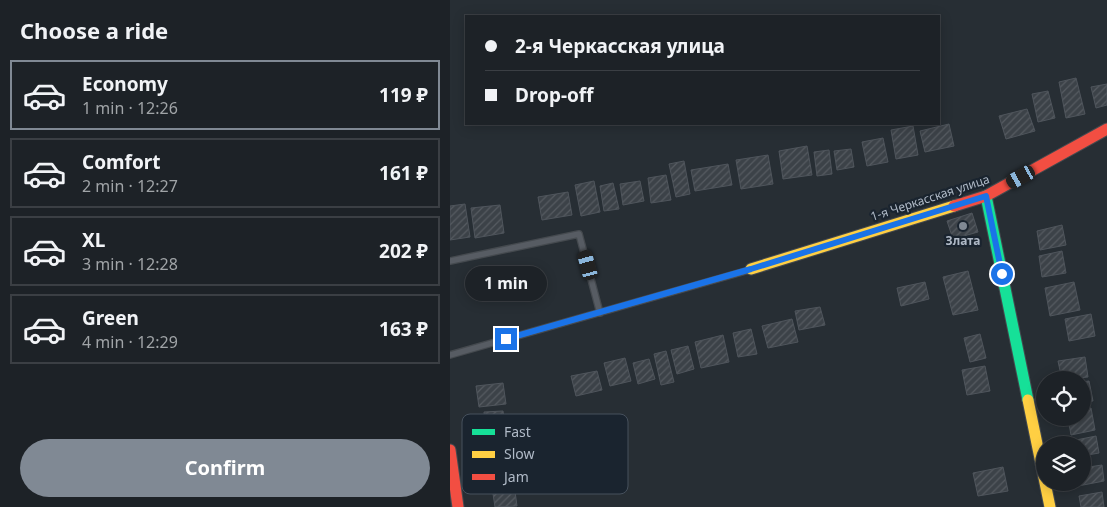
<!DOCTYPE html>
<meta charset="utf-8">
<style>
body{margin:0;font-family:"Noto Sans",sans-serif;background:#2a2f33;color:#f1f3f6;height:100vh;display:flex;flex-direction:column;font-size:19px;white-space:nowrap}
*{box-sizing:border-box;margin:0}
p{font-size:16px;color:#a0a4a7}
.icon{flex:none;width:28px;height:28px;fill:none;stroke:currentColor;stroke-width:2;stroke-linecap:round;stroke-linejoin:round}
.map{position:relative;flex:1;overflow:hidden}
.side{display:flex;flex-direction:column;background:#1d2227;width:450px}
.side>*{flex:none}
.guide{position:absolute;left:15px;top:15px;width:475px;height:110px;border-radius:0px;box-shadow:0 2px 12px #0003,0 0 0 1px #3b3f44;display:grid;align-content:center;height:110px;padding:0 20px;background:#1d2227}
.tools{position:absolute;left:586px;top:371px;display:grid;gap:10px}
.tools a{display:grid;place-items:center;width:55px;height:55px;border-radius:50%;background:#1d2227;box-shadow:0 2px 12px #0003,0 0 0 1px #3b3f44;font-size:25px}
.end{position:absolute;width:22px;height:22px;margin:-11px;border:6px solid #1a73e8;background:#fff;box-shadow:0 0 0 2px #fff}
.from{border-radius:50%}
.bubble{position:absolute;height:35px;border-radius:18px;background:#1d2227;box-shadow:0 2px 12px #0003,0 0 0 1px #3b3f44;font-size:16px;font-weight:700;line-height:35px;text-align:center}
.car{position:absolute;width:15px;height:30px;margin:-15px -8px;border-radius:6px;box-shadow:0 0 4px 1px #0007;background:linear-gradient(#222 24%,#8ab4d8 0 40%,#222 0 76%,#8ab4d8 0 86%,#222 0)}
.guide b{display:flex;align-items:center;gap:18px;height:48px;font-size:19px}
.guide b+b{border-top:1px solid #3b3f44}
.guide i{width:12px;height:12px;background:#f1f3f6}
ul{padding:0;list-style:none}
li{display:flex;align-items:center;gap:15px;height:70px;margin:0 10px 8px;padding:0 10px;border:2px solid #3b3f44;border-radius:0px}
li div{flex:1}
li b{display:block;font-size:19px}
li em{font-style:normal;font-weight:700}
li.selected{border-color:#808994}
li>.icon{width:45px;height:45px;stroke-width:1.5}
h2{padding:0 20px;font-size:22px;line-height:60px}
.cta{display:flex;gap:10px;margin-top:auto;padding:10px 20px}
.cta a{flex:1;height:58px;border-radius:30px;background:#808994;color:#fff;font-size:20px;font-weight:700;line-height:58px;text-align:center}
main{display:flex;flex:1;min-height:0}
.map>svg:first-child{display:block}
.building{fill:url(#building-hatch);stroke:#4f555c}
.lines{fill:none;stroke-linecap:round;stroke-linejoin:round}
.lane-casing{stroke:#454a4f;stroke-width:8}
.fast-casing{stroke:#454a4f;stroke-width:13}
.slow-casing{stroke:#454a4f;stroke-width:13}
.jam-casing{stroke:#454a4f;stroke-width:13}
.lane{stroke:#575c63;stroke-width:5.5}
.fast{stroke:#16e098;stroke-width:11}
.slow{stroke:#ffcf43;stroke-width:11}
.jam{stroke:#f24e42;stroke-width:11}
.route{stroke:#1a73e8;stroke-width:6}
.poi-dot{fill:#808994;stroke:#1a242f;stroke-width:2}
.labels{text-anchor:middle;stroke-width:4.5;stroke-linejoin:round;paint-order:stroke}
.street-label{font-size:12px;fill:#b0bac7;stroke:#1a242f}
.poi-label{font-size:12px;font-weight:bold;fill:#b0bac7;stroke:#1a242f}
.key{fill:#1a242f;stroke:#47515d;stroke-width:1}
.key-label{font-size:14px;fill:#b0bac7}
</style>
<main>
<section class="side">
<h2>Choose a ride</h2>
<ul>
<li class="selected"><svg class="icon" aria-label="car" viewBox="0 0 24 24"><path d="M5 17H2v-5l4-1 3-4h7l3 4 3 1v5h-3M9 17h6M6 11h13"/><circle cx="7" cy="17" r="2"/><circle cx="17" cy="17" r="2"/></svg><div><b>Economy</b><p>1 min · 12:26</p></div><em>119 ₽</em></li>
<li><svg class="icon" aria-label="car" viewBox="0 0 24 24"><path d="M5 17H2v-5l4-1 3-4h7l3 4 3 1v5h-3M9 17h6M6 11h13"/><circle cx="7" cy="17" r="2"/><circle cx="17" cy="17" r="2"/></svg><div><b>Comfort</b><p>2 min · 12:27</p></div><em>161 ₽</em></li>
<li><svg class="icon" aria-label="car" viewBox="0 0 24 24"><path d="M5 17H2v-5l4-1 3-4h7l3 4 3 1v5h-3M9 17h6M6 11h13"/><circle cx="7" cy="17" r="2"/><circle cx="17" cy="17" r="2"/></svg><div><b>XL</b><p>3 min · 12:28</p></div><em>202 ₽</em></li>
<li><svg class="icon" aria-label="car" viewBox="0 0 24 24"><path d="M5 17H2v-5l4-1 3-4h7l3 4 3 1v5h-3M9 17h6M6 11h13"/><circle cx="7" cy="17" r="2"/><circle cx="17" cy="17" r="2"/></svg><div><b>Green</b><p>4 min · 12:29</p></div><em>163 ₽</em></li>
</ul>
<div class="cta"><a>Confirm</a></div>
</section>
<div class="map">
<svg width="657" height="507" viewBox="0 0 657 507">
<defs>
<pattern id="building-hatch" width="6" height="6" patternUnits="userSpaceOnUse" patternTransform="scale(1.25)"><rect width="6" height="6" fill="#3c4248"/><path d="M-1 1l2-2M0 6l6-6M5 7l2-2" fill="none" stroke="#565b61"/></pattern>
</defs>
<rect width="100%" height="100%" fill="#272e34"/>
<!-- building -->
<path class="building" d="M626,78L635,114L616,118L609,82Z
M657,84V105L646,108L641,87Z
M598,91L605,118L588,122L582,94Z
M577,109L585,131L556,139L549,116Z
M499,124L504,146L475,152L470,131Z
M463,126L468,155L446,159L441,130Z
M433,138L438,162L417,166L412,142Z
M357,146L362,175L333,179L329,151Z
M401,149L404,167L387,170L384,151Z
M379,150L382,174L367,176L364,152Z
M318,155L323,184L291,189L286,160Z
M234,161L240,194L226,197L219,164Z
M278,164L282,185L245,191L241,170Z
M216,175L221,200L201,203L198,178Z
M144,181L150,212L131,216L125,185Z
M190,181L194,201L173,205L170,184Z
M163,183L169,209L154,211L150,186Z
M118,192L122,215L92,220L88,197Z
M15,204L20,237L0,240V206Z
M50,205L54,233L25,238L21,208Z
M522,213L528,232L503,239L497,221Z
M612,225L616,245L590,250L587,231Z
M612,251L616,273L592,277L589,256Z
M518,271L528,310L503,315L493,277Z
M475,282L479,299L451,306L447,288Z
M624,282L630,310L600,316L595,288Z
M370,307L375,325L349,330L345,311Z
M641,314L645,336L619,341L615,319Z
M342,319L348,342L318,348L312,326Z
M301,329L307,354L288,357L283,333Z
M530,334L536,358L520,362L514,338Z
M273,335L279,362L251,368L245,342Z
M238,346L244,369L227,374L221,350Z
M216,351L224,382L211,385L204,354Z
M635,357L638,377L612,380L608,361Z
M175,358L181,381L160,386L154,363Z
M199,359L205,379L188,384L183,363Z
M535,366L540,391L517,395L512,370Z
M147,371L152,390L126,396L121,376Z
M639,381L643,401L632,402V382Z
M53,383L56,404L29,407L26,386Z
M641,408L645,430L621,435L618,418H632V409Z
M53,411L56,433L36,435L34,412Z
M646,436L649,453L632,456V445H622L621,441Z
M652,465L654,481L628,486V482H632V468Z
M553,467L558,491L528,496L523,473Z
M64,484L67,506L45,507L42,487Z
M652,492L654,507H631L629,496Z"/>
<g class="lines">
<defs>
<path id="lane" d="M0,261L129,234L150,313
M0,355L299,270"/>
<path id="fast" d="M536,196L578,400"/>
<path id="slow" d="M301,269L504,206
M578,400L600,507"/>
<path id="jam" d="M504,206L536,196L657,129
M0,450L8,507"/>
</defs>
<!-- lane casing -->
<use href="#lane" class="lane-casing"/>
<!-- fast casing -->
<use href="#fast" class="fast-casing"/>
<!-- slow casing -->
<use href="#slow" class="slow-casing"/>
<!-- jam casing -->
<use href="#jam" class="jam-casing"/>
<!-- lane -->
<use href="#lane" class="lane"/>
<!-- fast -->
<use href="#fast" class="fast"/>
<!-- slow -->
<use href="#slow" class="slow"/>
<!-- jam -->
<use href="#jam" class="jam"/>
</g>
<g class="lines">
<!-- route -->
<path class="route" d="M56,339L301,269L536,196L552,274"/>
</g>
<!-- markers -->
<circle class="poi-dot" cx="513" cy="226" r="5"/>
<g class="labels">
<!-- street labels -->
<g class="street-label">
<text transform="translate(480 198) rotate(-18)" y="4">1-я Черкасская улица</text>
</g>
<!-- poi labels -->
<g class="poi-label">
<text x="513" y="245">Злата</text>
</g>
</g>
<!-- legend -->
<rect x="12" y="414" width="166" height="80" rx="8" class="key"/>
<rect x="22" y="429" width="23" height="6" fill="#16e098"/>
<rect x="22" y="451" width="23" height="7" fill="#ffcf43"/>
<rect x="22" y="474" width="23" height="6" fill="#f24e42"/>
<g class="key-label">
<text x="54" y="437">Fast</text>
<text x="54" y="459">Slow</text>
<text x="54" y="482">Jam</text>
</g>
</svg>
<div class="tools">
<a><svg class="icon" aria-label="locate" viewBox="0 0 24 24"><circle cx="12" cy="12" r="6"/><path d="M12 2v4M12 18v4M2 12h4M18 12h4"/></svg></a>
<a><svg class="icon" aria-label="layers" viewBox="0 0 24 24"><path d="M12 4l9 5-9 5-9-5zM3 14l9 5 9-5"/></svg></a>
</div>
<i class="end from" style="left:552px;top:274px"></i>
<i class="end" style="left:56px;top:339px"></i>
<div class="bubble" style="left:15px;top:266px;width:82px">1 min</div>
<i class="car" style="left:571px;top:177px;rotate:241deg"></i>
<i class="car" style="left:138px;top:265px;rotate:345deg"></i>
<div class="guide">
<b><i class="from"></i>2-я Черкасская улица</b>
<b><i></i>Drop-off</b>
</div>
</div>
</main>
